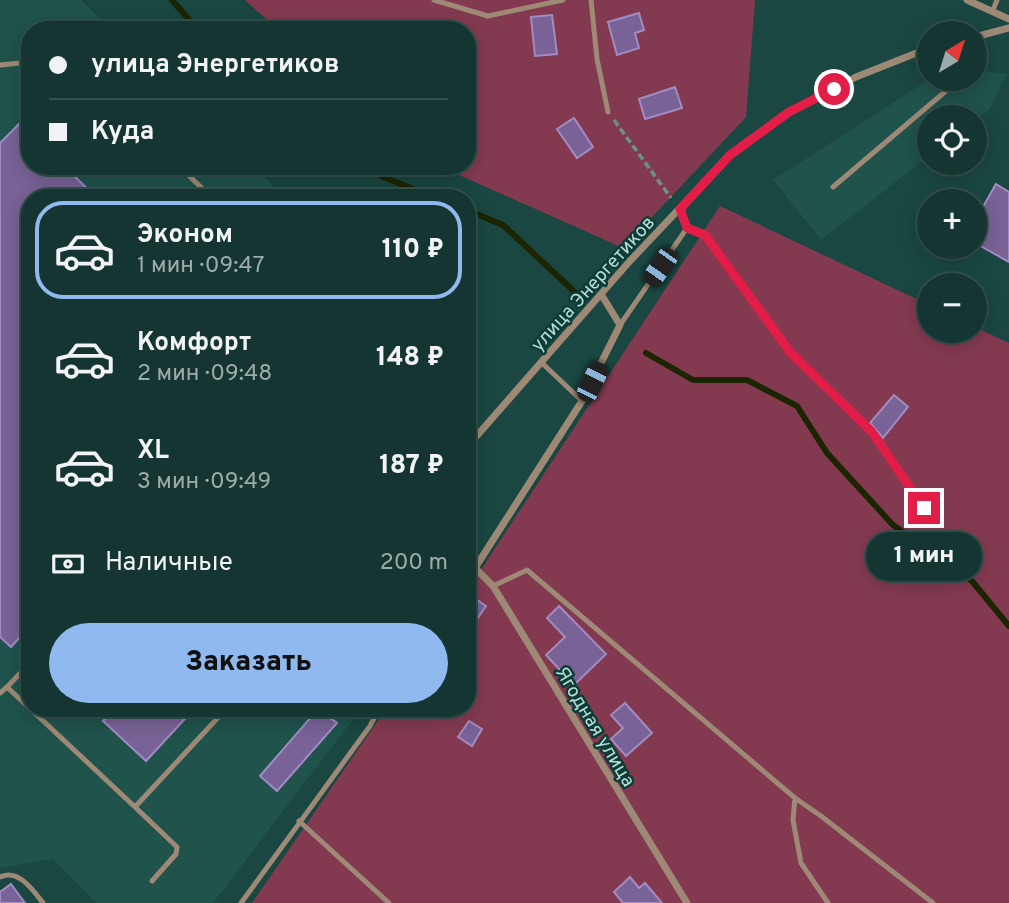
<!DOCTYPE html>
<html lang="ru">
<meta charset="utf-8">
<style>
body{margin:0;font-family:Overpass,sans-serif;background:#1d3d39;color:#f1f3f6;height:100vh;display:flex;flex-direction:column;font-size:26px;white-space:nowrap}
*{box-sizing:border-box;margin:0}
p{font-size:23px;color:#9dabab}
.icon{flex:none;width:38px;height:38px;fill:none;stroke:currentColor;stroke-width:2;stroke-linecap:round;stroke-linejoin:round}
.map{position:relative;flex:1;overflow:hidden}
.sheet{position:absolute;left:21px;top:189px;width:455px;height:528px;display:flex;flex-direction:column;background:#143531;border-radius:28px;box-shadow:0 4px 18px #0003,0 0 0 2px #33504d}
.sheet>*{flex:none}
.banner{position:absolute;left:21px;top:21px;width:455px;height:154px;border-radius:28px;box-shadow:0 4px 18px #0003,0 0 0 2px #33504d;display:grid;align-content:center;height:154px;padding:0 28px;background:#143531}
.needle{width:46px;rotate:38deg}
.buttons{position:absolute;left:917px;top:21px;display:grid;gap:14px}
.buttons a{display:grid;place-items:center;width:70px;height:70px;border-radius:50%;background:#143531;box-shadow:0 4px 18px #0003,0 0 0 2px #33504d;font-size:35px}
.end{position:absolute;width:32px;height:32px;margin:-16px;border:9px solid #e11d48;background:#fff;box-shadow:0 0 0 4px #fff}
.from{border-radius:50%}
.bubble{position:absolute;height:49px;border-radius:24px;background:#143531;box-shadow:0 4px 18px #0003,0 0 0 2px #33504d;font-size:23px;font-weight:800;line-height:49px;text-align:center}
.car{position:absolute;width:21px;height:42px;margin:-21px -10px;border-radius:9px;box-shadow:0 0 5px 2px #0007;background:linear-gradient(#222 24%,#8ab4d8 0 40%,#222 0 76%,#8ab4d8 0 86%,#222 0)}
.banner b{display:flex;align-items:center;gap:24px;height:66px;font-size:26px}
.banner b+b{border-top:2px solid #33504d}
.banner i{width:18px;height:18px;background:#f1f3f6}
ul{padding:12px 0 0;list-style:none}
li{display:flex;align-items:center;gap:21px;height:98px;margin:0 14px 10px;padding:0 14px;border:4px solid transparent;border-radius:28px}
li div{flex:1}
li b{display:block;font-size:26px}
li em{font-style:normal;font-weight:800}
li.active{border-color:#90b9f0}
li>.icon{width:63px;height:63px;stroke-width:1.5}
.pay{display:flex;align-items:center;gap:18px;height:77px;padding:0 28px;font-size:26px}
.pay p{margin-inline-start:auto}
.action{display:flex;gap:14px;margin-top:auto;padding:14px 28px}
.action a{flex:1;height:80px;border-radius:42px;background:#90b9f0;color:#111;font-size:28px;font-weight:800;line-height:80px;text-align:center}
.map>svg:first-child{display:block}
.built{fill:#1f534c}
.green{fill:#833a50}
.lines{fill:none;stroke-linecap:round;stroke-linejoin:round}
.stream{stroke:#1b2501;stroke-width:6}
.building{fill:#786296;stroke:#a28bc2;stroke-width:2}
.path{stroke:#68928c;stroke-width:3.5;stroke-dasharray:7 3.5;stroke-linecap:butt}
.lane{stroke:#9e8976;stroke-width:5}
.street{stroke:#9e8976;stroke-width:7}
.route{stroke:#e11d48;stroke-width:9}
.labels{text-anchor:middle;stroke-width:5;stroke-linejoin:round;paint-order:stroke}
.street-label{font-size:19px;fill:#b6ddd6;stroke:#0d3c36}
</style>
<div class="map">
<svg width="1009" height="903" viewBox="0 0 1009 903">
<rect width="100%" height="100%" fill="#1a4741"/>
<!-- built -->
<path class="built" d="M0,0H81L112,30H30V166H253L285,198H30V709H361L213,903H96L53,859L0,868Z
M975,70L1006,74L990,109L975,121V117H929V156L821,240L773,180L930,79H975Z"/>
<!-- green -->
<path class="green" d="M245,0H755L746,117L623,248L439,166H467V30H278Z
M720,206L929,305V331H975V327L1009,343V903H252L386,709H467V591Z"/>
<g class="lines">
<!-- stream -->
<path class="stream" d="M172,0L198,30
M368,166L383,177L436,198
M467,210L503,225L579,296
M646,353L693,380H747L797,406L827,453L893,525L972,581L1009,626"/>
</g>
<!-- building -->
<path class="building" d="M639,13L644,30L635,33L639,48L617,55L608,22Z
M552,15L557,54L535,56L531,17Z
M675,87L682,108L645,119L639,99Z
M574,118L593,147L577,158L557,129Z
M19,124L30,134V166H64L97,198H30V626L11,647L0,637V143Z
M996,184L1009,192V262L975,243V209L980,212Z
M894,395L908,407L883,438L870,423Z
M467,593L486,606L467,634Z
M559,606L606,654L574,685L546,655L565,637L547,618Z
M625,703L652,733L626,756L611,739L623,728L611,715Z
M114,709H194L146,761L103,721Z
M318,709L337,723L277,791L260,776Z
M469,721L482,729L472,746L458,737Z
M630,877L639,888L645,883L662,903H623L614,892Z
M11,884L25,903H0V892Z"/>
<g class="lines">
<!-- path -->
<path class="path" d="M614,120L671,198"/>
<!-- lane -->
<path class="lane" d="M434,0L488,16L563,0
M591,0L597,59L608,112
M993,10L997,0
M975,59L983,35
M0,65L30,62
M179,166L212,198
M833,187L960,79
M680,209L687,228L705,235L790,353L872,432L924,508
M620,325L687,228
M542,363L582,401
M467,580L475,568
M493,586L527,570L795,798L821,816L933,903
M7,687L30,663
M0,693L7,687L135,807L226,709
M795,798L793,820L801,863L828,903
M135,807L177,847L176,854L152,881
M299,821L389,903
M0,877C18,868 33,890 43,903
M241,903L370,726L379,709"/>
<!-- street -->
<path class="street" d="M967,0L1009,19
M975,37L1009,28
M601,294L620,325L582,401L475,568L493,586L687,903
M467,447L629,262L730,155L789,112L856,77L929,48"/>
</g>
<g class="lines">
<!-- route -->
<path class="route" d="M834,89L789,112L730,155L680,209L687,228L705,235L790,352L872,432L924,508"/>
</g>
<g class="labels">
<!-- street labels -->
<g class="street-label">
<text transform="translate(592 283) rotate(-48)" y="7">улица Энергетиков</text>
<text transform="translate(596 726) rotate(59)" y="7">Ягодная улица</text>
</g>
</g>
</svg>
<div class="buttons">
<a><svg class="needle" viewBox="-14 -14 28 28"><path d="M0-13l5 13h-10z" fill="#e53935"/><path d="M0 13l5-13h-10z" fill="#9dabab"/></svg></a>
<a><svg class="icon" aria-label="locate" viewBox="0 0 24 24"><circle cx="12" cy="12" r="6"/><path d="M12 2v4M12 18v4M2 12h4M18 12h4"/></svg></a>
<a>+</a>
<a>−</a>
</div>
<i class="end from" style="left:834px;top:89px"></i>
<i class="end" style="left:924px;top:508px"></i>
<div class="bubble" style="left:866px;top:532px;width:116px">1 мин</div>
<i class="car" style="left:660px;top:267px;rotate:215deg"></i>
<i class="car" style="left:592px;top:382px;rotate:26deg"></i>
<div class="banner">
<b><i class="from"></i>улица Энергетиков</b>
<b><i></i>Куда</b>
</div>
<section class="sheet">
<ul>
<li class="active"><svg class="icon" aria-label="car" viewBox="0 0 24 24"><path d="M5 17H2v-5l4-1 3-4h7l3 4 3 1v5h-3M9 17h6M6 11h13"/><circle cx="7" cy="17" r="2"/><circle cx="17" cy="17" r="2"/></svg><div><b>Эконом</b><p>1 мин · 09:47</p></div><em>110 ₽</em></li>
<li><svg class="icon" aria-label="car" viewBox="0 0 24 24"><path d="M5 17H2v-5l4-1 3-4h7l3 4 3 1v5h-3M9 17h6M6 11h13"/><circle cx="7" cy="17" r="2"/><circle cx="17" cy="17" r="2"/></svg><div><b>Комфорт</b><p>2 мин · 09:48</p></div><em>148 ₽</em></li>
<li><svg class="icon" aria-label="car" viewBox="0 0 24 24"><path d="M5 17H2v-5l4-1 3-4h7l3 4 3 1v5h-3M9 17h6M6 11h13"/><circle cx="7" cy="17" r="2"/><circle cx="17" cy="17" r="2"/></svg><div><b>XL</b><p>3 мин · 09:49</p></div><em>187 ₽</em></li>
</ul>
<div class="pay"><svg class="icon" aria-label="cash" viewBox="0 0 24 24"><path d="M3 7h18v10H3z"/><circle cx="12" cy="12" r="2"/></svg>Наличные<p>200 m</p></div>
<div class="action"><a>Заказать</a></div>
</section>
</div>
